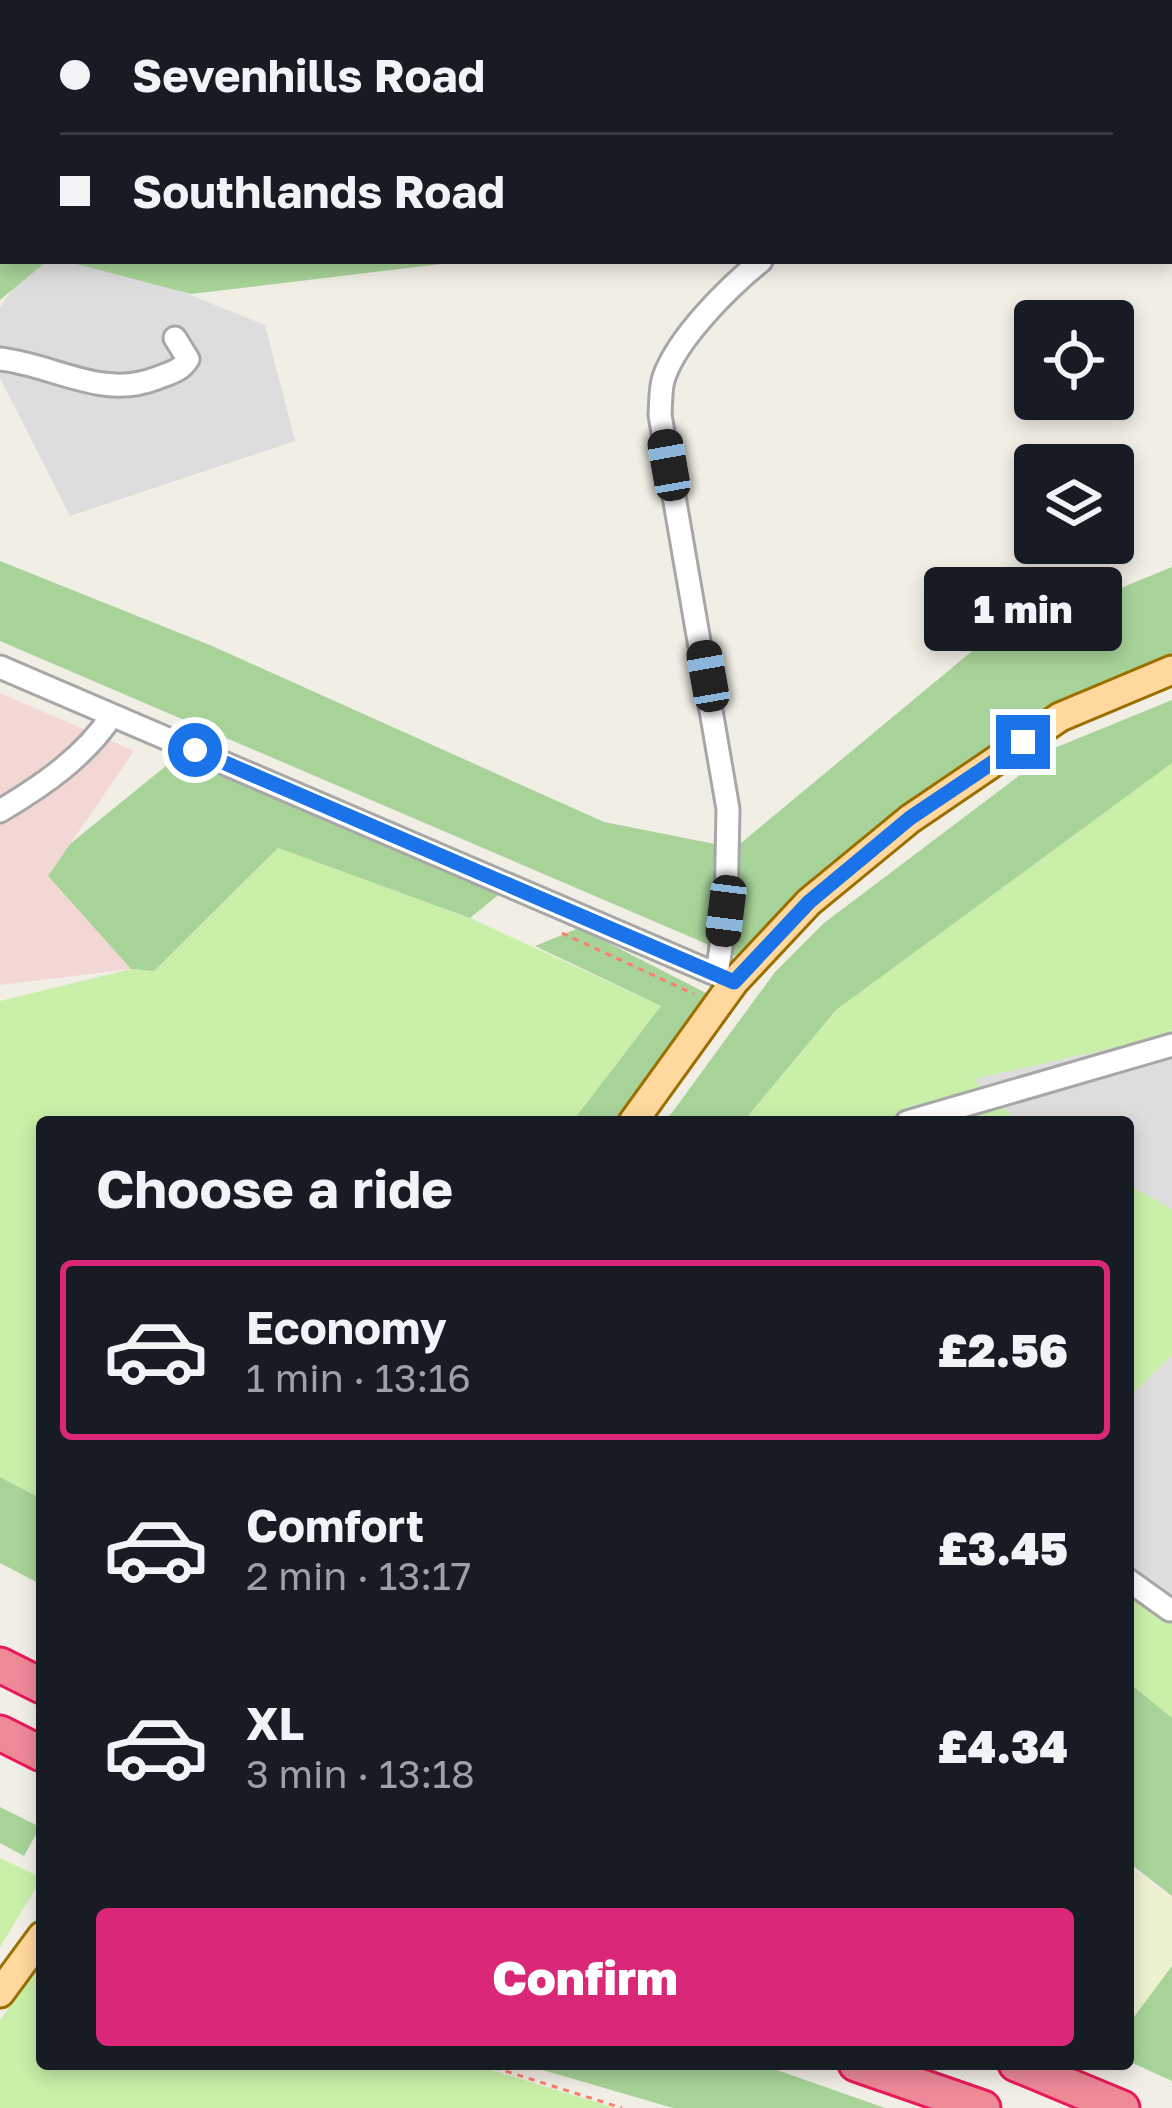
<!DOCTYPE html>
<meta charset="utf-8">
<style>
body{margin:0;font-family:"Golos Text",sans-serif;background:#242831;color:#f1f3f6;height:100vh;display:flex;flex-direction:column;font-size:45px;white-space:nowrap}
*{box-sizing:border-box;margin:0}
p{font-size:39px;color:#9ea1a6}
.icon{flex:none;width:66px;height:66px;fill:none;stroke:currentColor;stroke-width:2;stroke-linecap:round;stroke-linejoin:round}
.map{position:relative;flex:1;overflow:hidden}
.panel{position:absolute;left:36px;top:1116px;width:1098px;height:954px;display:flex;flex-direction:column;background:#171b24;border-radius:12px;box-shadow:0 6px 18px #0003}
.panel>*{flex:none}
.banner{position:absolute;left:0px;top:0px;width:1173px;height:264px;box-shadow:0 6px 18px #0003;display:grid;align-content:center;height:264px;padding:0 60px;background:#171b24}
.tools{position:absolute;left:1014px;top:300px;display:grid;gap:24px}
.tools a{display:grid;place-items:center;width:120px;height:120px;border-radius:12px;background:#171b24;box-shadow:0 6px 18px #0003;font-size:60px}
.end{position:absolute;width:54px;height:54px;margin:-27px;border:15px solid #1a73e8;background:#fff;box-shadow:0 0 0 6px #fff}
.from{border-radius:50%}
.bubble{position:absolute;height:84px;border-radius:12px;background:#171b24;box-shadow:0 6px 18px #0003;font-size:39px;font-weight:800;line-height:84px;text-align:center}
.car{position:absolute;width:36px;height:72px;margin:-36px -18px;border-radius:15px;box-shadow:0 0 9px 3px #0007;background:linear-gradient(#222 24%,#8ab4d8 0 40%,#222 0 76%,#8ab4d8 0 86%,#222 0)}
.banner b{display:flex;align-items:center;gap:42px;height:114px;font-size:45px}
.banner b+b{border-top:3px solid #363941}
.banner i{width:30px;height:30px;background:#f1f3f6}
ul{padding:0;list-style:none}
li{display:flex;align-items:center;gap:36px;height:180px;margin:0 24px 18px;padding:0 36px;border:6px solid transparent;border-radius:12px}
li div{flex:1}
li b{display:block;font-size:45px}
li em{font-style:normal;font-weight:800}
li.on{border-color:#db2777}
li>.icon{width:108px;height:108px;stroke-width:1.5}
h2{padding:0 60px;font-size:54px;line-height:144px}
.action{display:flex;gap:24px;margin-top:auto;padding:24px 60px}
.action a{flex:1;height:138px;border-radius:12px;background:#db2777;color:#fff;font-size:48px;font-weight:800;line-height:138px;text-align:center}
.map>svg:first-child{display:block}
.residential{fill:#dedddd}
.commercial{fill:#f3d7d4}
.farmland{fill:#edf1d0}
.grass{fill:#c9efa9}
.forest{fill:#a7d398}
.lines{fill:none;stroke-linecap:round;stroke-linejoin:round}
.minor-casing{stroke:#a7a7a7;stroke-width:27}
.major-casing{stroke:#9c6e00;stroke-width:33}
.highway-casing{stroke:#e81a5a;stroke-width:39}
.path{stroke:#ff7e69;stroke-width:3;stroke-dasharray:6 6;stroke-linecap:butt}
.minor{stroke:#fff;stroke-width:21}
.major{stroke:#ffd89d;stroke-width:27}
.highway{stroke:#ee8998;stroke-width:33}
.route{stroke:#1a73e8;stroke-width:15}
</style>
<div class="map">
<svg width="1172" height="2108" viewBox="0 0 1172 2108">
<rect width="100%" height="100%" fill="#f1eee6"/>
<!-- residential -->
<path class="residential" d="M33,261H106L265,325L295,441L70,516L0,378V307Z
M1172,1035V1209L1128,1185V1122H1019L972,1079Z
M1172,1355V1623L1128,1594V1399Z"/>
<!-- commercial -->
<path class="commercial" d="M0,693L134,751L48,876L131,969L0,985Z"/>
<!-- farmland -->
<path class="farmland" d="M1128,1867L1172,1898V1966L1128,2025Z"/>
<!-- grass -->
<path class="grass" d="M1172,763V1035L973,1079L1019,1122H743L836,1010Z
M278,848L470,918L661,1006L572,1122H42V1499L0,1477V1001L131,969L154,971Z
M1128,1185L1172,1209V1355L1128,1399Z
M1128,1594L1172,1623V1718L1128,1682Z
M0,1858L42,1878L0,1947Z
M42,1963V2064H472L615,2108H0V2020Z"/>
<!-- forest -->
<path class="forest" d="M0,0H724L3,3V261H47L0,300Z
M931,0H1172V160L1170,3Z
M65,261H466L191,294Z
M0,561L212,646L604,822L735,848L977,647L1172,567V657L1064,700L1008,731L890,822L735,956L0,641Z
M1172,700V763L836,1010L743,1122H671L668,1118L775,972L824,923L1057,747Z
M178,756L502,892L470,918L278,848L154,971L131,969L48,876L70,844Z
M579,928L710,995L617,1122H572L661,1006L535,946Z
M0,1477L42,1499V1585L0,1563Z
M1128,1682L1172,1718V1896L1128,1862Z
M0,1807L40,1827L24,1856L0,1843Z
M1172,1966V2081L1128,2061V2025Z
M522,2064H760L885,2108H673Z"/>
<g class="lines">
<defs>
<path id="minor" d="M0,359C54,365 103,400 157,378C170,373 181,371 188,359L175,338
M0,667L734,982
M0,811C42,786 86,756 112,715
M717,975L726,911L728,809L660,415C661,403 660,388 664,377C678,337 729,287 761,261
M907,1122L1172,1045
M1128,1580L1170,1610"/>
<path id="major" d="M633,1122L734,982L809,902L910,819L1060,717L1172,670
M0,1993L42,1936"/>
<path id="highway" d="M0,1665L42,1686
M0,1733L42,1754
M856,2064L983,2108
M1016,2064L1122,2108"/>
</defs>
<!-- minor casing -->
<use href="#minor" class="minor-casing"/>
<!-- major casing -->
<use href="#major" class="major-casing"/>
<!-- highway casing -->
<use href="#highway" class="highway-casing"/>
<!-- path -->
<path class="path" d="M562,933L694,994
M483,2064L622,2108"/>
<!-- minor -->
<use href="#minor" class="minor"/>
<!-- major -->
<use href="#major" class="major"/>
<!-- highway -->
<use href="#highway" class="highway"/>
</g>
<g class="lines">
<!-- route -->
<path class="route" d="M195,750L734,982L809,902L910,818L1023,742"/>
</g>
</svg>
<div class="tools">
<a><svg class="icon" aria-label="locate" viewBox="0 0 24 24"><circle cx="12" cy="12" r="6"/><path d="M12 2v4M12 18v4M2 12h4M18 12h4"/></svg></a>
<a><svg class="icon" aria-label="layers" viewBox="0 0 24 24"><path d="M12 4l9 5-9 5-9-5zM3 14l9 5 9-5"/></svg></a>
</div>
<i class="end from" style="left:195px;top:750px"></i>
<i class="end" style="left:1023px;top:742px"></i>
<div class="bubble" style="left:924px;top:567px;width:198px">1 min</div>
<i class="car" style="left:669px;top:465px;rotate:350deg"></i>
<i class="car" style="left:708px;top:676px;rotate:350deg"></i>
<i class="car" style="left:726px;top:911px;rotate:187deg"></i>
<div class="banner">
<b><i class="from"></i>Sevenhills Road</b>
<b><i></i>Southlands Road</b>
</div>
<section class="panel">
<h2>Choose a ride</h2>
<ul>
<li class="on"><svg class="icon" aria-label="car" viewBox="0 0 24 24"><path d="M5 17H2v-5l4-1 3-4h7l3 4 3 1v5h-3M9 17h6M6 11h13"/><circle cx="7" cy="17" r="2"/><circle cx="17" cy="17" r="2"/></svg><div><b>Economy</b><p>1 min · 13:16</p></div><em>£2.56</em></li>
<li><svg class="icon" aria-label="car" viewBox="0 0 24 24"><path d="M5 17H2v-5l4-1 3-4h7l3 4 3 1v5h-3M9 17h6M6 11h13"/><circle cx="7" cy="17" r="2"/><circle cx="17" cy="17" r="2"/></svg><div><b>Comfort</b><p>2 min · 13:17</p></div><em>£3.45</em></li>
<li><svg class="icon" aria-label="car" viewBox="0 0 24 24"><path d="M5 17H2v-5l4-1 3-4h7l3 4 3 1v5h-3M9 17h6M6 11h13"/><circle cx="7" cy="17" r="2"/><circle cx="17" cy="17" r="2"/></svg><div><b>XL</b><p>3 min · 13:18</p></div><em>£4.34</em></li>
</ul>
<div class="action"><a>Confirm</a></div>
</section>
</div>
